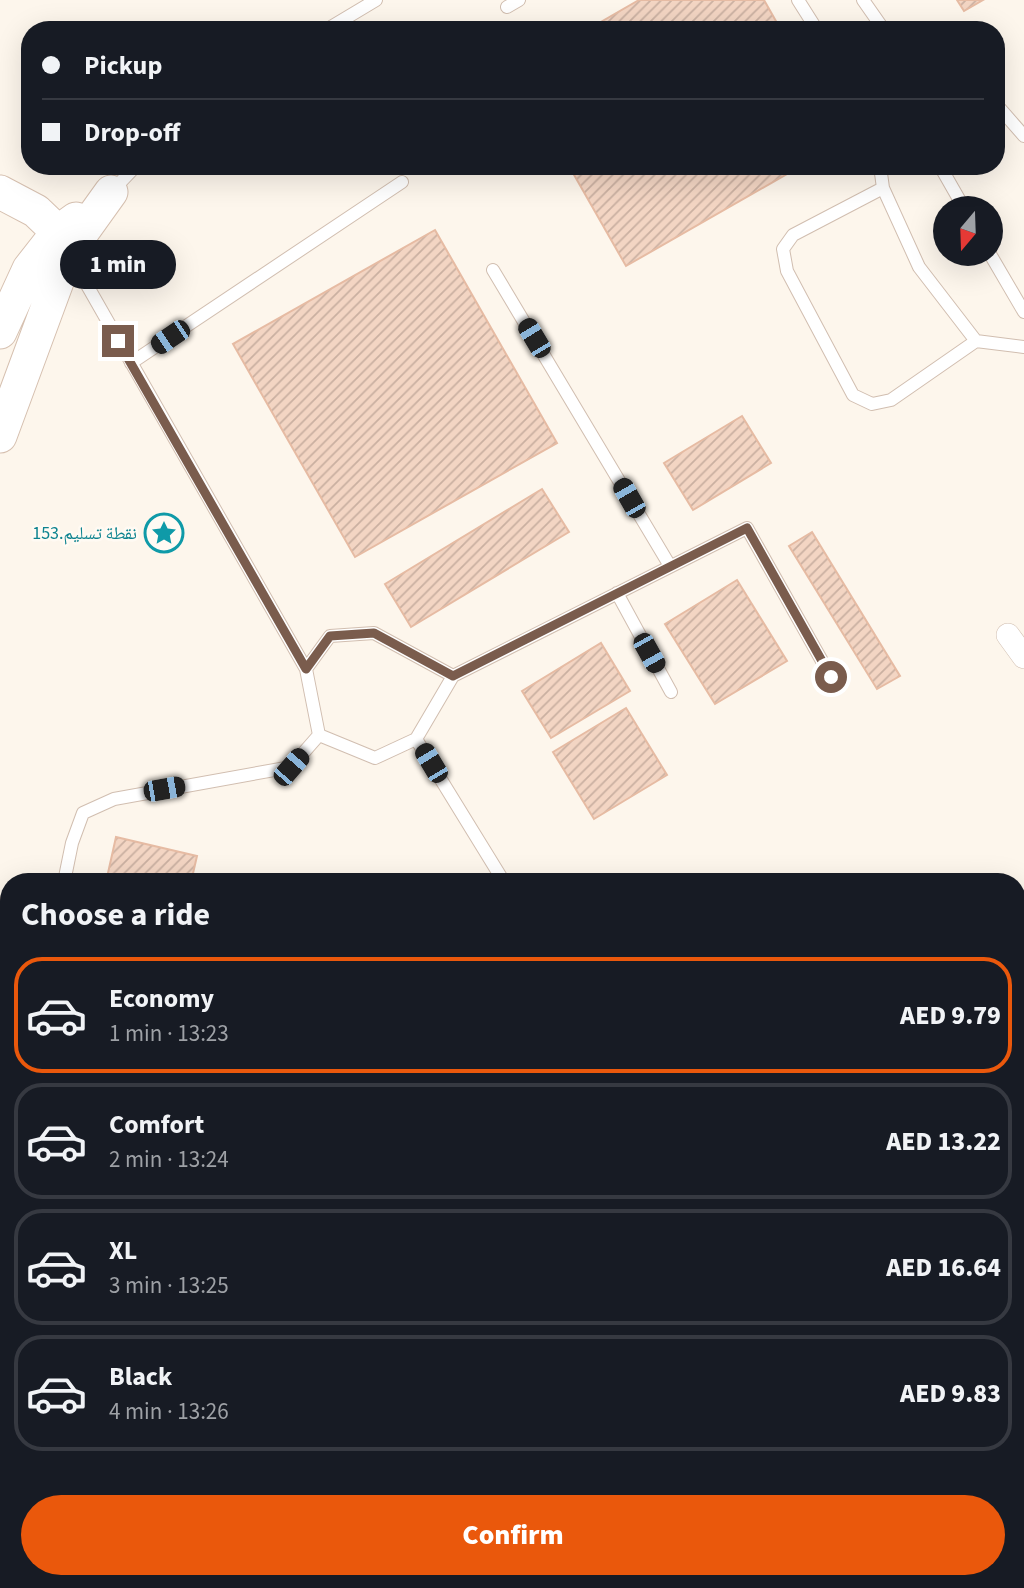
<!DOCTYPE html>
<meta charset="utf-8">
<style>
body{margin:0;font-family:"Source Sans 3","Noto Naskh Arabic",sans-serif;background:#242831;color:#f1f3f6;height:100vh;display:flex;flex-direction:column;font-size:26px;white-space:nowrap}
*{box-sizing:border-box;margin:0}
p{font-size:23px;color:#9ea1a6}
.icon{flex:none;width:38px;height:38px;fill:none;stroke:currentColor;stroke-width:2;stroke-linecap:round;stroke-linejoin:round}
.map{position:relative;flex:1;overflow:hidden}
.side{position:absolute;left:0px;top:873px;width:1026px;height:716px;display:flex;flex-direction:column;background:#171b24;border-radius:28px 28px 0 0;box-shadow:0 7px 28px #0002}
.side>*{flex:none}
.banner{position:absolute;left:21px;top:21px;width:984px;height:154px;border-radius:28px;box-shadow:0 7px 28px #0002;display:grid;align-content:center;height:154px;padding:0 21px;background:#171b24}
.needle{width:46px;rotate:199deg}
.controls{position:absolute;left:933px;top:196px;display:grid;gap:14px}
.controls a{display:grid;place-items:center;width:70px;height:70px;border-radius:50%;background:#171b24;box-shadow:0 7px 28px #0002;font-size:35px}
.end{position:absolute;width:32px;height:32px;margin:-16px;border:9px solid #7a5c4d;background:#fff;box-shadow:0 0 0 4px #fff}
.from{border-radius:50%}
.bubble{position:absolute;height:49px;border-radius:24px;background:#171b24;box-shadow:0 7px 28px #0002;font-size:23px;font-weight:800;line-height:49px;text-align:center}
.car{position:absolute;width:21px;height:42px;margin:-21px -10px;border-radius:9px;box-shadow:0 0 5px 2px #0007;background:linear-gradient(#222 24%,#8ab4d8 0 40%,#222 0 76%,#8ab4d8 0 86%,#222 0)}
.banner b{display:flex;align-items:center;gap:24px;height:66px;font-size:26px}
.banner b+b{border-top:2px solid #363941}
.banner i{width:18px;height:18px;background:#f1f3f6}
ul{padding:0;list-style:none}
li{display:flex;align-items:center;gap:21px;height:116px;margin:0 14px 10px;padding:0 7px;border:4px solid #363941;border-radius:28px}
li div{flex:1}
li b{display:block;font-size:26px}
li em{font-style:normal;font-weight:800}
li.active{border-color:#ea580c}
li>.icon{width:63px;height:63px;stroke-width:1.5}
h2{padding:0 21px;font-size:32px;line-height:84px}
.button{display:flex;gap:14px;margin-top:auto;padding:14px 21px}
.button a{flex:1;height:80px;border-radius:42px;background:#ea580c;color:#fff;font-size:28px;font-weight:800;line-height:80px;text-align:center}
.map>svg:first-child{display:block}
.building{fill:url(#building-hatch);stroke:#e6bba3;stroke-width:2}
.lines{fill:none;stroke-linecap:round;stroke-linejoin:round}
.lane-casing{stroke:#d1beb0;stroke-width:14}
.street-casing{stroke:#d1beb0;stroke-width:24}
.secondary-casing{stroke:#d6c0b0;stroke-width:35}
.lane{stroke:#fff;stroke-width:12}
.street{stroke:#fff;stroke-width:23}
.secondary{stroke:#fff;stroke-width:33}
.route{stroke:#7a5c4d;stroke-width:9}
.labels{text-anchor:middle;stroke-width:5;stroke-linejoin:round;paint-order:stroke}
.culture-label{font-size:18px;fill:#0d838f;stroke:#fffaf3;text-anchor:end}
</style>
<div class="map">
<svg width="1024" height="1588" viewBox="0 0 1024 1588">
<defs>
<pattern id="building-hatch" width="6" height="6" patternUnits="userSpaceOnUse" patternTransform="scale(1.75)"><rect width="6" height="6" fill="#f3d5c3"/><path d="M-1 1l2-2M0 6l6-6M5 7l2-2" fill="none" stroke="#cab0a1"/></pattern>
</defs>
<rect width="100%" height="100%" fill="#fdf6ec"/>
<!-- building -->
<path class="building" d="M639,0H764L781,30H587Z
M957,0H983L964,11Z
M569,166H801L626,266Z
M435,230L557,443L355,557L233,344Z
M742,416L771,463L693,510L664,463Z
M542,489L569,532L411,627L385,584Z
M812,532L900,676L877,689L789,546Z
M737,580L787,661L715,704L665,624Z
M601,643L630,691L551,738L522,691Z
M626,708L667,775L594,819L553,752Z
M116,837L197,856L191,882H106Z
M0,898L9,900V980L0,978Z
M0,1006L9,1008L0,1046Z"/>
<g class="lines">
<defs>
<path id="lane" d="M798,0L817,30
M863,0L884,30
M507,7L519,0
M326,30L376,0
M996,104L1024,136
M880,166L883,188L919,267L976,341L1024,347
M940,166L964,208
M883,188L793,235L783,249L787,271L853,395L872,404L891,400L976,341
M111,192L136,166
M990,254L1024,312
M71,257L306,669L319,735
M493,270L670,566
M131,363L402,182
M617,593L671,692
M306,669L330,636L374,633L453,676L747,528L831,677
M319,735L375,758L416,739L453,676
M416,739L504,882
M64,882L72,843L83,813L114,799L291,767L319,735
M1017,1178L1024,1173"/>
<path id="street" d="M1008,635L1024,657
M0,1279L9,1282
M0,1516L9,1519
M178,1580L199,1588
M533,1580V1588"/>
<path id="secondary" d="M0,192L36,211L58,232L68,252
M0,332L29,269L58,232L76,219
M0,436L68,252L111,192"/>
</defs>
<!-- lane casing -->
<use href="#lane" class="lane-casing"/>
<!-- street casing -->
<use href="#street" class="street-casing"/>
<!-- secondary casing -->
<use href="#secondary" class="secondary-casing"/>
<!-- lane -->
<use href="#lane" class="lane"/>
<!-- street -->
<use href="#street" class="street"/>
<!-- secondary -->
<use href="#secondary" class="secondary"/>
</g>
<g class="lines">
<!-- route -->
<path class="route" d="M118,341L306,669L330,636L374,633L453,676L747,528L831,677"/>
</g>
<!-- icons -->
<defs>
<symbol id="sight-ring" viewBox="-11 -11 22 22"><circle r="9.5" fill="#fffaf3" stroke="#0f9aa8" stroke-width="1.5"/><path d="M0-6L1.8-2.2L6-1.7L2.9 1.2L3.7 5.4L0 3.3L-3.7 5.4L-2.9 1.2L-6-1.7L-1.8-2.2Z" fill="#0f9aa8"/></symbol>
</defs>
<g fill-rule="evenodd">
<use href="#sight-ring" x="142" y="511" width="44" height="44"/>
</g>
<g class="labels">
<!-- culture labels -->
<g class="culture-label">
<text x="137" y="539">نقطة تسليم.153</text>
</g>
</g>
</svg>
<div class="controls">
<a><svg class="needle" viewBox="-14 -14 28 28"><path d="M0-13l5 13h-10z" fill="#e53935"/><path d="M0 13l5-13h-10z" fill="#9ea1a6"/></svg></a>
</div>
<i class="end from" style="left:831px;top:677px"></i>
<i class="end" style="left:118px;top:341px"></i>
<div class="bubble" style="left:60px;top:240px;width:116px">1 min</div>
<i class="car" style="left:170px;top:337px;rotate:236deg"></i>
<i class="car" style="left:534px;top:338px;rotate:329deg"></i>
<i class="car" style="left:629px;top:498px;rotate:330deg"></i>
<i class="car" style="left:649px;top:653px;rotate:151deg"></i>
<i class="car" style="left:431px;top:763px;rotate:329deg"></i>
<i class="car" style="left:291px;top:767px;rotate:41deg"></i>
<i class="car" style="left:164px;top:789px;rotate:80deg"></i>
<div class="banner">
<b><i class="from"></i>Pickup</b>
<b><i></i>Drop-off</b>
</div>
<section class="side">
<h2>Choose a ride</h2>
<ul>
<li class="active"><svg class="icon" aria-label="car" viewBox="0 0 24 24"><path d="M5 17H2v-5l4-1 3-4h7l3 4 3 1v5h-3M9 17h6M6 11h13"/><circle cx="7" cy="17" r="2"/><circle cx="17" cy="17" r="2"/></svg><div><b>Economy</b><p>1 min · 13:23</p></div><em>AED 9.79</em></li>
<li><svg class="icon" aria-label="car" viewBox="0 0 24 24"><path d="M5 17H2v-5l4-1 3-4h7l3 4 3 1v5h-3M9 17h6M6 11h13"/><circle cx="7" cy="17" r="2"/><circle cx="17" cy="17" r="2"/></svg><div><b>Comfort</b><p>2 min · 13:24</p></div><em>AED 13.22</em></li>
<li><svg class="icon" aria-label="car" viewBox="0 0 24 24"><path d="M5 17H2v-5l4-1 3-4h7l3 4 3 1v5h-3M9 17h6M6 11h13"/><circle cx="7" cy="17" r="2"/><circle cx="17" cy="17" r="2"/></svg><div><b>XL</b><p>3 min · 13:25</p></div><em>AED 16.64</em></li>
<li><svg class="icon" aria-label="car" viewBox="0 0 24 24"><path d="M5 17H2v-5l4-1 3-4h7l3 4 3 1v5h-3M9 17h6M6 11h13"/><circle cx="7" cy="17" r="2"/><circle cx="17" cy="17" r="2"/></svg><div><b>Black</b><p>4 min · 13:26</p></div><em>AED 9.83</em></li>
</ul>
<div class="button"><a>Confirm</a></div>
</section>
</div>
